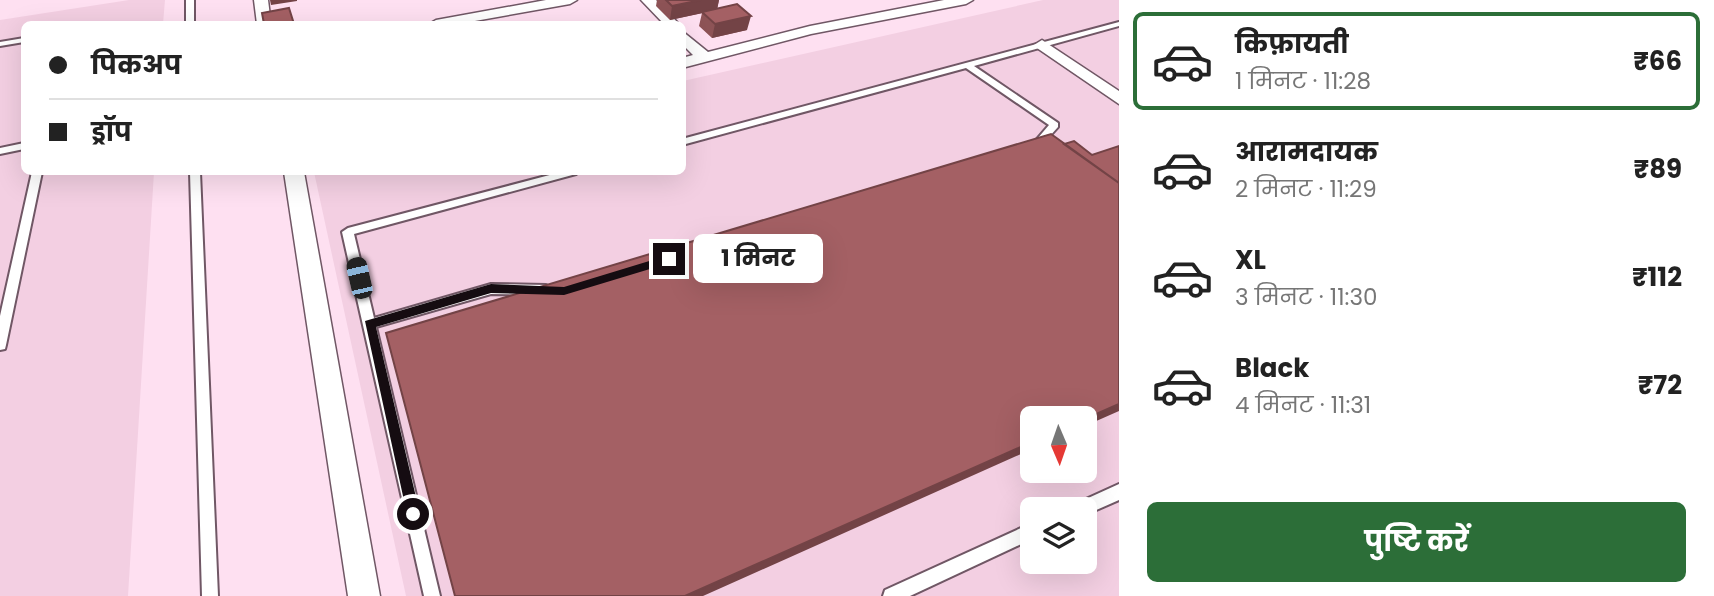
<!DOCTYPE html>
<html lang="hi">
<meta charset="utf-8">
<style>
body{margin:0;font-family:Poppins,"Noto Sans Devanagari",sans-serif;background:#f2f2f2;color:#222;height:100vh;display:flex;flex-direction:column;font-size:26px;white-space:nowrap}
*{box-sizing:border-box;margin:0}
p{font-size:23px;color:#767676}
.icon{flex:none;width:38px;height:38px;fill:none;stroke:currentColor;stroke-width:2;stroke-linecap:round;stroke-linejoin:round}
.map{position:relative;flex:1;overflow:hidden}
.sheet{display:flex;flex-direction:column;background:#fff;width:595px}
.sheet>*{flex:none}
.top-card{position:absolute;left:21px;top:21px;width:665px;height:154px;border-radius:10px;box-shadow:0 7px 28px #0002;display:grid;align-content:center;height:154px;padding:0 28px;background:#fff}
.needle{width:46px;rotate:178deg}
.tools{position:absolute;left:1020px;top:406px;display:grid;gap:14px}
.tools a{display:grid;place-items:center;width:77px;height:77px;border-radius:10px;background:#fff;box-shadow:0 7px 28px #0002;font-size:35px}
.end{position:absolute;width:32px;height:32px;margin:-16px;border:9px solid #150c11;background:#fff;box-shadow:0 0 0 4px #fff}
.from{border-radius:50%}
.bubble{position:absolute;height:49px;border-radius:10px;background:#fff;box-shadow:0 7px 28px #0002;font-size:23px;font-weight:700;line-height:49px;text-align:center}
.car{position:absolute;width:21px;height:42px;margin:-21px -10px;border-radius:9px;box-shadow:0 0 5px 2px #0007;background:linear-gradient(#222 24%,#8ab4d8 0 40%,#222 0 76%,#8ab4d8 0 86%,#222 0)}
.top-card b{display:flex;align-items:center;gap:24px;height:66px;font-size:26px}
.top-card b+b{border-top:2px solid #e0e0e0}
.top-card i{width:18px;height:18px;background:#222}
ul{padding:12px 0 0;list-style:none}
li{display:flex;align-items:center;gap:21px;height:98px;margin:0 14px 10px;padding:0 14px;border:4px solid transparent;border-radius:10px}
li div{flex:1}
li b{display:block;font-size:26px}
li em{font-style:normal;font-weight:700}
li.selected{border-color:#2c6e38}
li>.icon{width:63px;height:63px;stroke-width:1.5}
.button{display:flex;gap:14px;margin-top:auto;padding:14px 28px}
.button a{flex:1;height:80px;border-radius:10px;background:#2c6e38;color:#fff;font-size:28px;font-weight:700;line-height:80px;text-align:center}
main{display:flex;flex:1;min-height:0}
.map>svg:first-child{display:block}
.built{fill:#f3cfe2;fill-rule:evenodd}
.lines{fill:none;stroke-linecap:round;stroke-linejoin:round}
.lane-casing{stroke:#705765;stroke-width:4}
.street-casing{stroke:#705765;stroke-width:3}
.lane{fill:#fff;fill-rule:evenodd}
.street{fill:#fff;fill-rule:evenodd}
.wall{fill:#8d5356}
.shaded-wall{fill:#734346}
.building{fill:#a46064;stroke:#734346;stroke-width:2}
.route{fill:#150c11}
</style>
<main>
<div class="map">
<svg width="1119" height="596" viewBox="0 0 1119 596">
<rect width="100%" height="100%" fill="#fee0f1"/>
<!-- built -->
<path class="built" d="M129,0H165L163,24H24V172H154L128,596H0V20Z
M1043,0H1119V596H406L314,172H682L683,81ZM1032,418H1085V471H1032ZM1032,509H1085V562H1032Z"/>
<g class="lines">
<defs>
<path id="lane" d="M186,0H194V24H186Z
M1119,22V26L974,66L1058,123V127L1039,148L1036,149L1031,146L1049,125L966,68L682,145V139Z
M24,38V42L0,46V42Z
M24,143V149L0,154V148Z
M32,172H42L6,345L5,349L0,350V316Z
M190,172H200L218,596H202Z
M561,172H577L576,174L354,234L374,318L491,284L546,285L550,287L552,290L550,293L546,295L491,294L376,327L440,596H424L342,232L348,228Z
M1119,484V500L1085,515V509H1072L1075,504Z
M1032,523V539L910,596H883L885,590Z"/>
<path id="street" d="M254,0H268L271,24H257Z
M546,0H577L570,4L458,24H429L436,20Z
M641,0H656L679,24H664Z
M944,0H973L966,4L811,34L682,68V58L693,55L682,44V31L708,52L810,26Z
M1042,40L1119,91V104L1037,48L1034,45Z
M284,172H304L380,596H348Z"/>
</defs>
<!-- lane casing -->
<use href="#lane" class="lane-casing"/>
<!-- street casing -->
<use href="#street" class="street-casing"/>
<!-- lane -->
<use href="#lane" class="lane"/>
<!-- street -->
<use href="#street" class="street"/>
</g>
<!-- wall -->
<path class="wall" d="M657,0H719L717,9L747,30L712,38L699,26L702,13L670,20L656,6Z"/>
<!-- shaded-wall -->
<path class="shaded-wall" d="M270,0H297V1L271,5Z
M701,0H719L717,10L670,20L672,6Z
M751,16L747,30L712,38L715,24Z
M1119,404V411L1085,426V419Z
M1032,442V449L703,596H685Z"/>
<!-- building -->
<path class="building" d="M666,0H701L672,6Z
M737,4L751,16L715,24L702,12Z
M289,8L294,24H264L262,13Z
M1051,134L1119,183V404L1085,419V418H1032V442L685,596H455L386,333Z
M1074,141L1092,155L1119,146V183L1064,144Z"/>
<!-- route -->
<path class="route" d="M669,255L673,256V262L564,295L491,293L376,327L420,514L413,522L408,519L365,321L491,284L564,287Z"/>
</svg>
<div class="tools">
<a><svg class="needle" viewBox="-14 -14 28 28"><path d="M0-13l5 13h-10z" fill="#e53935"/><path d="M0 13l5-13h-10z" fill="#767676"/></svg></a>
<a><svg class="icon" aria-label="layers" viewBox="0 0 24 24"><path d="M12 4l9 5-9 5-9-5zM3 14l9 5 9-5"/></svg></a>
</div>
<i class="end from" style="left:413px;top:514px"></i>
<i class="end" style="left:669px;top:259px"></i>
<div class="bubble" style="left:693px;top:234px;width:130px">1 मिनट</div>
<i class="car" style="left:359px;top:278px;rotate:347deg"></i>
<div class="top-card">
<b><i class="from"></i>पिकअप</b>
<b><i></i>ड्रॉप</b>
</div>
</div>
<section class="sheet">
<ul>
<li class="selected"><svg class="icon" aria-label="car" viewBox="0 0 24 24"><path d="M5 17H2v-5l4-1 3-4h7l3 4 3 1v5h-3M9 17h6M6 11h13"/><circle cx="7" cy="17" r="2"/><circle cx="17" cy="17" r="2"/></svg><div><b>किफ़ायती</b><p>1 मिनट · 11:28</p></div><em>₹66</em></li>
<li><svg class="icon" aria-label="car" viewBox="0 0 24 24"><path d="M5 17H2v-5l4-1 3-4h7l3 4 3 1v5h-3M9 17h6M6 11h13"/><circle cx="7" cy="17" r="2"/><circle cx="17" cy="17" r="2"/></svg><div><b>आरामदायक</b><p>2 मिनट · 11:29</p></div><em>₹89</em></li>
<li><svg class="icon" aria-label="car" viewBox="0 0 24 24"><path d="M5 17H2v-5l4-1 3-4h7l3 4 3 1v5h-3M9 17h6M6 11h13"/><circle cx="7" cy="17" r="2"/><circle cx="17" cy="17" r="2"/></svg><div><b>XL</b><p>3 मिनट · 11:30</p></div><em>₹112</em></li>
<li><svg class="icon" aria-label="car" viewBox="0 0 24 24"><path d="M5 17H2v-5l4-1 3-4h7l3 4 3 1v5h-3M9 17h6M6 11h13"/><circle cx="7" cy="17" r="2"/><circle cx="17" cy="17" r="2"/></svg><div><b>Black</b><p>4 मिनट · 11:31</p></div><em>₹72</em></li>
</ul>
<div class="button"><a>पुष्टि करें</a></div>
</section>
</main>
